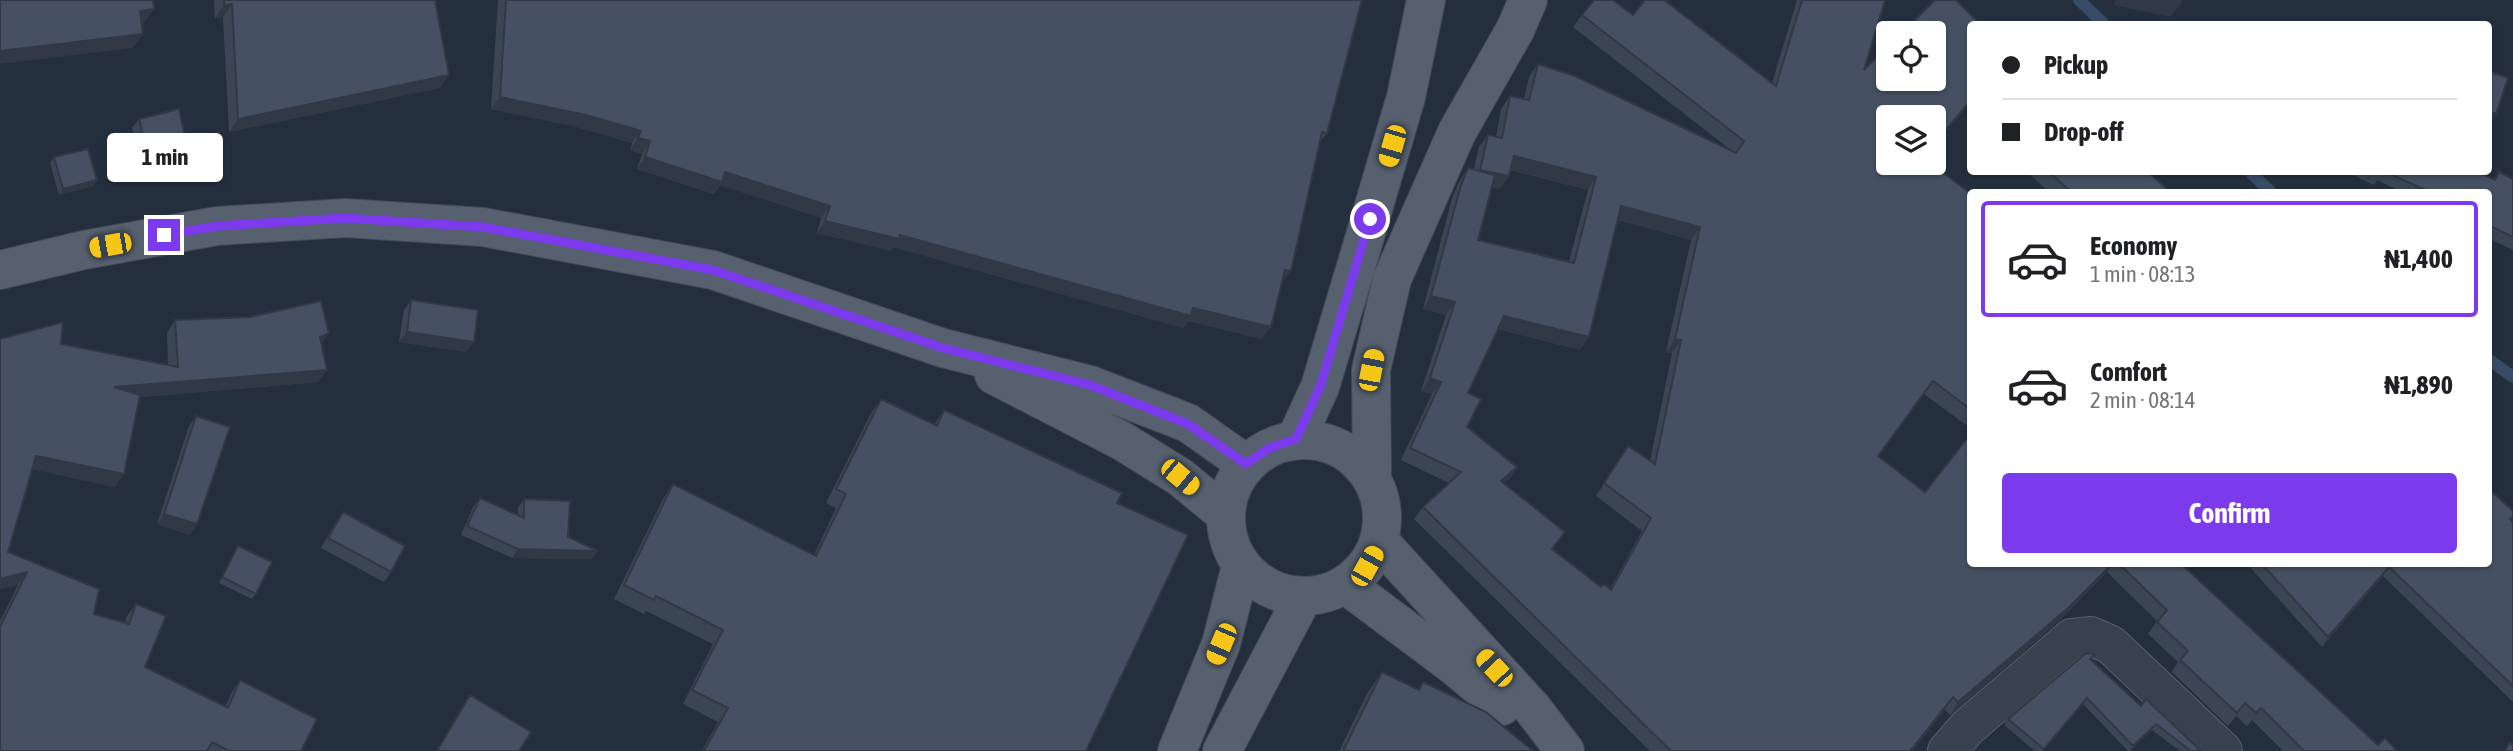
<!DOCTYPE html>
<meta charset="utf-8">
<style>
body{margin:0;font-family:"Asap Condensed",sans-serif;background:#f2f2f2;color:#202124;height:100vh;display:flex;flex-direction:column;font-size:26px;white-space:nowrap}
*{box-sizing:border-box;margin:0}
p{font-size:23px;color:#757577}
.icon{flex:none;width:38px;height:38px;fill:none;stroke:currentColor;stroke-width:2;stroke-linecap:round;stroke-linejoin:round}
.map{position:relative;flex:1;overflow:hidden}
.drawer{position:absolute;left:1967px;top:189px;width:525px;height:378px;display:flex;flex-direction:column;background:#fff;border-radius:7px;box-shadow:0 2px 5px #0004}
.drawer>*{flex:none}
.hud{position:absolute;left:1967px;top:21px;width:525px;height:154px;border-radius:7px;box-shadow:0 2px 5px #0004;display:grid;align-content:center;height:154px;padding:0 35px;background:#fff}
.buttons{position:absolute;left:1876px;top:21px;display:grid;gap:14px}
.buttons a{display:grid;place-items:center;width:70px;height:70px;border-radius:7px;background:#fff;box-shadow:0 2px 5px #0004;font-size:35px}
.end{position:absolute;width:32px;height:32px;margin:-16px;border:9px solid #7c3aed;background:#fff;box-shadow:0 0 0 4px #fff}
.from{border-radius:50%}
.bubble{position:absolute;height:49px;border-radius:7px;background:#fff;box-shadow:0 2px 5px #0004;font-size:23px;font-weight:700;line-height:49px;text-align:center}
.car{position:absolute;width:21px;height:42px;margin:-21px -10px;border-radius:9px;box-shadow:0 0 5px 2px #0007;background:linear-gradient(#f5c518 24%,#345 0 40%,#f5c518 0 76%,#345 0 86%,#f5c518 0)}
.hud b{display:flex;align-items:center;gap:24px;height:66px;font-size:26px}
.hud b+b{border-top:2px solid #e0e0e0}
.hud i{width:18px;height:18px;background:#202124}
ul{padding:12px 0 0;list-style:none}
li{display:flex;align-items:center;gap:21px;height:116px;margin:0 14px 10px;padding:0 21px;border:4px solid transparent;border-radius:7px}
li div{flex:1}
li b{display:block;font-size:26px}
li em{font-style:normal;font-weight:700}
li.on{border-color:#7c3aed}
li>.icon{width:63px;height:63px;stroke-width:1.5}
.action{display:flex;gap:14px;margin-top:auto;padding:14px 35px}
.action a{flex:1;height:80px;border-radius:7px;background:#7c3aed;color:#fff;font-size:28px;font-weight:700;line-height:80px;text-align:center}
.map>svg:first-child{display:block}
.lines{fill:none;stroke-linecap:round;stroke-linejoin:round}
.stream{stroke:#394c67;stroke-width:12}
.minor-casing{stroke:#565f6c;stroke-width:40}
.major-casing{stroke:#414a57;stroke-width:40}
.minor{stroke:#38414e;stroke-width:38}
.major{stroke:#56606e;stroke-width:38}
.wall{fill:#3b4654;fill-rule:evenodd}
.shaded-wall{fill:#303945}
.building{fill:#455162;stroke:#303945;stroke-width:2;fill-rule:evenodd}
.route{stroke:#7c3aed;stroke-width:9}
</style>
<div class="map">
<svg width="2513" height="751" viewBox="0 0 2513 751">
<rect width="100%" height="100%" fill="#242f3e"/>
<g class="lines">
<!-- stream -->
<path class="stream" d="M2079,0L2104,24
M2250,172L2271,192
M2488,359L2513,377"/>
<defs>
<path id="minor" d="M1947,751L1968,727L2072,638L2091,636L2111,645L2223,751"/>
<path id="major" d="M0,270L84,250L217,226L345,218L483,227L713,270L943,348L1090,385L1188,423L1246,464
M994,375L1122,441L1180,477L1225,514
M1296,439L1320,387L1363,243L1406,97L1426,0
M1226 518a78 78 0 1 1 156 0a78 78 0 1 1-156 0Z
M1372,478L1371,370L1392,279L1457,132L1515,30L1528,0
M1380,542L1532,708L1565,751
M1346,585L1453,665L1502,706
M1177,751L1221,644L1241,566
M1222,751L1303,597"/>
</defs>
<!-- minor casing -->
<use href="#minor" class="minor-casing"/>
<!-- major casing -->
<use href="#major" class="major-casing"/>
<!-- minor -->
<use href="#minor" class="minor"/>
<!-- major -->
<use href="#major" class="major"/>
</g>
<!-- wall -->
<path class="wall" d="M214,0H435L440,88L229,132L223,17L215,18Z
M498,0H1362L1327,133L1320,142L1282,283L1262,339L1188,321L1183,328L893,247L891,251L817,233L821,218L720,185L714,194L637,169L642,154L630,150L632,143L577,127L491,109Z
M1797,0H1885L1864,70L1970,24V103L1934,146L1888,163L1970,193V428L1924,394L1878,456L1970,564H2181L2378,745L2397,751H2283L2252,720L2247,726L2236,716L2228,726L2172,672L2178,662L2148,634L2157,621L2107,572L2059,621L1950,715L1945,710L1912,751H1650L1414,519L1423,507L1449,483L1401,460L1432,394L1421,391L1446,315L1423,309L1452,198L1460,180L1468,168L1474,169L1479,147L1488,135L1496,137L1501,109L1510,96L1524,99L1529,77L1538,64L1732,151L1573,27L1582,15H1633L1772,83ZM1511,170L1588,190L1569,261L1478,240L1492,187L1500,189L1509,176ZM1618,220L1691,240L1666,352L1672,353L1650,461L1628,446L1596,496L1642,531L1610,589L1601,587L1552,549L1504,483L1509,479L1517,467L1467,427L1468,393L1498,329L1580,350Z
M139,119L182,160L142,168L132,128Z
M54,157L93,186L59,195L50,163Z
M2027,172H2148L2170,192H2049Z
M2346,172H2478L2494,179L2499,172L2513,179V250L2488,238V192H2402L2377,180L2374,185Z
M411,300L466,352L399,342L404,310Z
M175,320L322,344L318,382L140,397L115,487L32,469L8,552L94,614L125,623L127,616L136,604L145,667L225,707L232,692L240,680L301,751H0V621L18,585L0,589V339L61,344L168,365L167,333Z
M881,399L934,425L944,410L1117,503L1086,751H702L718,722L683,704L713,644L646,611L644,614L614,599L663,499L673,484L814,555L836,508L826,503L871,413Z
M196,416L197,524L190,535L157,524L189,426Z
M480,498L518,515V508L524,499L568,537L598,551L591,559L512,558L461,535L473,507Z
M2513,511V517L2511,520L2513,522V702L2383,576L2322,647L2247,564H2488Z
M343,512L391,572L384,582L321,548L336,522Z
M238,546L256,594L252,599L219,583Z
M2091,659L2141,706L2201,751H2180L2152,730L2130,751H2128L2083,704L2043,751H2035L2004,725L2008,719Z
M1382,672L1418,690L1423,682L1533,751H1339L1368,692Z
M470,695L519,751H436Z"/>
<!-- shaded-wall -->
<path class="shaded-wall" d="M2116,0H2165L2181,3L2171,17L2113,5Z
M232,4L223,17L215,18L224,5Z
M154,9L144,23L130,25L140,11Z
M143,34L133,48L0,64V51Z
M449,75L440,88L229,132L238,119Z
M500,97L586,115L641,131L632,143L577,127L491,109Z
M1970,101V103L1934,146V144Z
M2488,111L2496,114L2489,123H2488Z
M638,138L650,141L642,154L630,150Z
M188,151L182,160L142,168L148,159Z
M1514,156L1596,177L1588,190L1505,168Z
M645,157L725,172L830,206L821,218L720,185L714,194L637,169Z
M1480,170L1509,176L1500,189L1471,182Z
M97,180L93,186L59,195L63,189Z
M1621,206L1700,227L1691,240L1612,218Z
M825,221L900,235L1271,327L1262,339L1188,321L1183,328L893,247L891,251L817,233Z
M1285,270L1291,271L1282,283Z
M1431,296L1455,302L1446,315L1423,309Z
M1504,316L1589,337L1580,350L1495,328Z
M407,332L474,342L466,352L399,342Z
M329,333L320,346V337Z
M1675,339L1681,340L1672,353L1666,352Z
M327,370L318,382L106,400L114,387Z
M1430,378L1441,382L1432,394L1421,391Z
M36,456L124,474L115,487L27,468Z
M1517,467L1509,479L1493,494L1501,481Z
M164,514L197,524L190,535L157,524Z
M518,549L598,551L591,559L512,558Z
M2112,564H2113L2107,572L2059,621L1950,715L1958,702Z
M2389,567L2383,576L2322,647L2328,637Z
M27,572L18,585L0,589V579Z
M1953,697L1945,710L1912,751H1910Z
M2156,724L2152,730L2130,751L2133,746Z"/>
<!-- building -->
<path class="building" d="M0,0H153L154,9L140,11L143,34L0,51Z
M224,0H435L449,75L238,119L232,4L224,5Z
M506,0H1362L1327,133L1322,132L1291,271L1285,270L1271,327L1193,308L1191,316L900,235L899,239L825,221L830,206L725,172L722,182L645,157L650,141L638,138L641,131L586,115L500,97Z
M1594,0H1613L1633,15L1645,0H1664L1776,86L1802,0H1885L1864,70L1888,46V79H1934V33H1902L1935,0H1956L1980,24H1970V101L1934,144V117H1888V163H1930L1970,193V409L1933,381L1878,456L1925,492L1970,435V564H2112L2068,608L1958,702L1953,697L1910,751H1671L1423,507L1461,472L1410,448L1441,382L1430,378L1455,302L1431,296L1461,185L1468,168L1495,175L1478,240L1574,263L1596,177L1514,156L1509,176L1480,170L1488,135L1502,138L1510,96L1529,100L1538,64L1575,76L1736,153L1744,141L1582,15ZM1621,206L1700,227L1675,339L1681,340L1655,464L1628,446L1604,483L1651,518L1611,590L1604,584L1601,587L1552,549L1565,532L1501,481L1517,467L1467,427L1481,399L1468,393L1504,316L1589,337Z
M2165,0H2181V3Z
M2488,71L2508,78L2496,114L2488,111Z
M179,109L188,151L148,159L139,119Z
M88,149L97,180L63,189L54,157Z
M2049,172H2148L2170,192H2071Z
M2385,172H2478L2495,180L2499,172L2513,179V237L2488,225V192H2430Z
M411,300L478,310L474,342L407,332Z
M321,301L329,333L320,337L327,370L114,387L140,395L124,474L36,456L8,552L99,589L94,614L129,624L136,604L166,616L145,667L228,708L240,680L317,719L301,751H229L212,742L207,751H0V627L27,572L0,579V339L63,322L61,344L178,367L175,320L250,317Z
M881,399L937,426L944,410L1122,493L1117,503L1188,535L1086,751H704L728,708L692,690L723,630L656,596L654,600L624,585L673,484L816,556L846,494L836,489Z
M196,416L230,427L197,524L164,514Z
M2488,488L2513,511V516L2510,519L2513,522V686L2389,567L2328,637L2262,564H2488Z
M480,498L524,518V499L570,501L568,537L598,551L518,549L467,526Z
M343,512L405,546L391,572L328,538Z
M238,546L272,562L256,594L222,577Z
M2119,564H2181L2378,745L2385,738L2397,751H2304L2261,708L2256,713L2245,703L2237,713L2180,660L2188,651L2157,622L2167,610Z
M2091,653L2095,654L2090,659L2141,706L2146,699L2201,751H2191L2156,724L2133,746L2087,698L2044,749L2008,719L2085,654Z
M1382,672L1419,690L1423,682L1486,712L1533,751H1343Z
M470,695L531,732L519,751H437Z
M2509,743L2513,745V751H2505Z"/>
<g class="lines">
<!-- route -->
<path class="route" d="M164,235L217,226L345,218L483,227L713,270L943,348L1090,385L1188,424L1246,464L1269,448L1296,439L1320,387L1370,219"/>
</g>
</svg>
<div class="buttons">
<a><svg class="icon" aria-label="locate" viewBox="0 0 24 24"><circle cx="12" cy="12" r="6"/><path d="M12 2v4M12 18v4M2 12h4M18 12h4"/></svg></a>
<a><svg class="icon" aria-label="layers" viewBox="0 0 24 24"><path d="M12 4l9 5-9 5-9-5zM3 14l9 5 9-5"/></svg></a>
</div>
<i class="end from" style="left:1370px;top:219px"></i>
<i class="end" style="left:164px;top:235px"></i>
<div class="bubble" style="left:107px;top:133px;width:116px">1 min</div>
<i class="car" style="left:1392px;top:146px;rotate:196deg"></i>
<i class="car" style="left:110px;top:245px;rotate:260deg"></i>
<i class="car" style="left:1371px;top:370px;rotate:11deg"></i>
<i class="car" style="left:1180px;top:477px;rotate:130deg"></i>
<i class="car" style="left:1367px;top:566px;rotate:29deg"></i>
<i class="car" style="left:1221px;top:644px;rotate:203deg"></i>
<i class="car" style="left:1494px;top:668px;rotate:317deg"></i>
<div class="hud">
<b><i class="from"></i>Pickup</b>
<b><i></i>Drop-off</b>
</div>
<section class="drawer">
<ul>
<li class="on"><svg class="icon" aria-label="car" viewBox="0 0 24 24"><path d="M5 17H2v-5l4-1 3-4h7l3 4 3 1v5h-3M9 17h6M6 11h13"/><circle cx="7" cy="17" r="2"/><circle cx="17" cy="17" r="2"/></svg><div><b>Economy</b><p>1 min · 08:13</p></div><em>₦1,400</em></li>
<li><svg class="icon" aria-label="car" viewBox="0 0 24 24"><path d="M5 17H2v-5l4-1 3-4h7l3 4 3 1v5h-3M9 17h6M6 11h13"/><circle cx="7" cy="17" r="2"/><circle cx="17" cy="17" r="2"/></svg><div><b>Comfort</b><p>2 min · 08:14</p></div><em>₦1,890</em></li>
</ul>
<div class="action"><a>Confirm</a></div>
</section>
</div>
